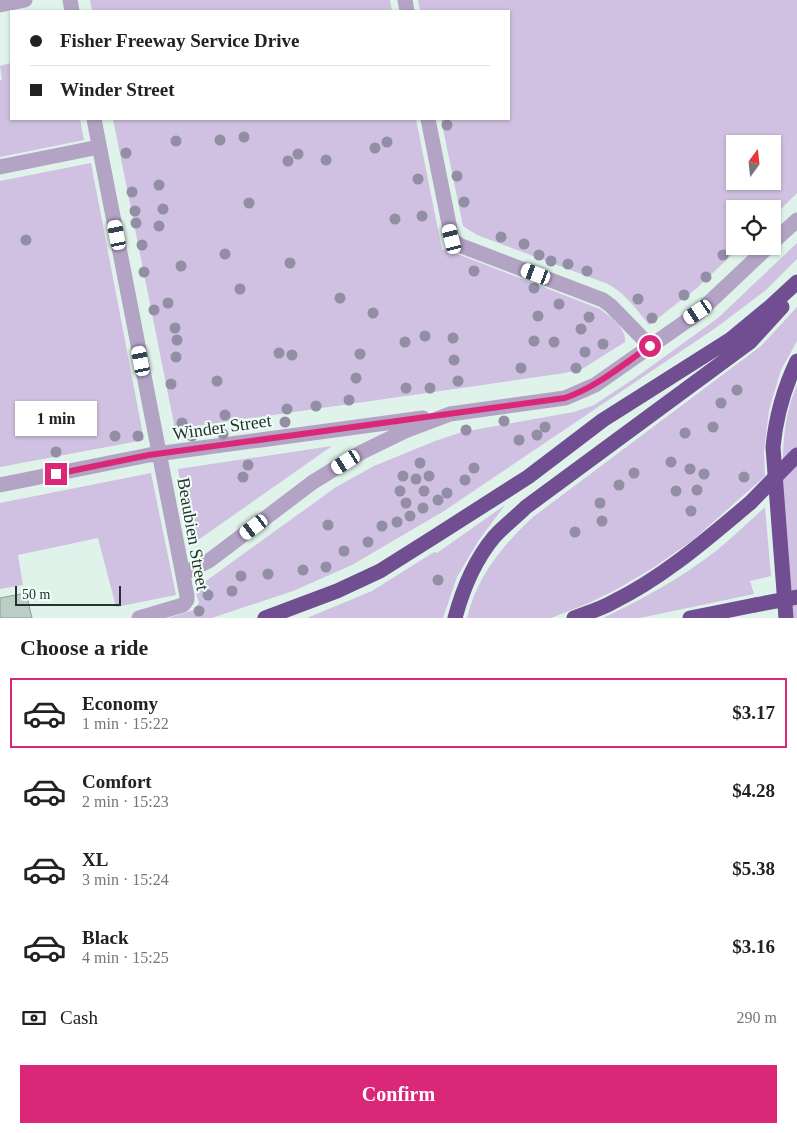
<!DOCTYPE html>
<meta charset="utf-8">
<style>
body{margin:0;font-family:Georgia,serif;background:#f6f6f6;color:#222;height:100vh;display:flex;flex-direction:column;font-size:19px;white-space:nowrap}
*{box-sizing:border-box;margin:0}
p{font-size:16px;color:#767676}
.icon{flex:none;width:28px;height:28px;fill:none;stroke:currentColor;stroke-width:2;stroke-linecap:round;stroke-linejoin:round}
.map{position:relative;height:618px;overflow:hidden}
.details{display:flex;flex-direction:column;background:#fff;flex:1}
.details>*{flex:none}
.top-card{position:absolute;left:10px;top:10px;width:500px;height:110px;border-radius:0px;box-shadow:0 1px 4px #0004;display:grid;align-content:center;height:110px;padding:0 20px;background:#fff}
.needle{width:32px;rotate:15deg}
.controls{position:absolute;left:726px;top:135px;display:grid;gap:10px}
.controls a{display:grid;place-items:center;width:55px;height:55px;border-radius:0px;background:#fff;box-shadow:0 1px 4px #0004;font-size:25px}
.scale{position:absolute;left:15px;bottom:12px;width:106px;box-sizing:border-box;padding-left:5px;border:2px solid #29312e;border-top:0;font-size:14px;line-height:18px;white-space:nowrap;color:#29312e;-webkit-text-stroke:4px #effff8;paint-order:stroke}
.end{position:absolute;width:22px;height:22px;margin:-11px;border:6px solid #db2777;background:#fff;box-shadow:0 0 0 2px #fff}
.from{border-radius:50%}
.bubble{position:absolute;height:35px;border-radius:0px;background:#fff;box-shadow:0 1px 4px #0004;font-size:16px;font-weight:700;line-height:35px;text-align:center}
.car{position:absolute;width:15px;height:30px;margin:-15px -8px;border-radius:6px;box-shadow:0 0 4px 1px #0007;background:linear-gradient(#fff 24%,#345 0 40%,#fff 0 76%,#345 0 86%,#fff 0)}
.top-card b{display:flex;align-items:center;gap:18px;height:48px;font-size:19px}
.top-card b+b{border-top:1px solid #e0e0e0}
.top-card i{width:12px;height:12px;background:#222}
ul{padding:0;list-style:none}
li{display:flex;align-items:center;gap:15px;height:70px;margin:0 10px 8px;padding:0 10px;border:2px solid transparent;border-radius:0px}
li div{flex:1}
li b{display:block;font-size:19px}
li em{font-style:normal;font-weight:700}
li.on{border-color:#db2777}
li>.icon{width:45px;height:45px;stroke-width:1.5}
h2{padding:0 20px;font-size:22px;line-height:60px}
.pay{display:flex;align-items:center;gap:12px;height:55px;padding:0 20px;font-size:19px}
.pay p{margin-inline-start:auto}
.button{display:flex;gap:10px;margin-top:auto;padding:10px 20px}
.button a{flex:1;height:58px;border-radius:0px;background:#db2777;color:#fff;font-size:20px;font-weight:700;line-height:58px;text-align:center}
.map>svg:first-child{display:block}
.green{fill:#d0c0e1;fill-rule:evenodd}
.building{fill:#bbcec6;stroke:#8d9f97}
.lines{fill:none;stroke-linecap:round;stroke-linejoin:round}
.minor{stroke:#b3a3c5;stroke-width:15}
.highway{stroke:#714d92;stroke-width:15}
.highway-bridge{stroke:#714d92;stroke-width:15}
.tree{fill:#928ea4}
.route{stroke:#db2777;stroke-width:6}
.labels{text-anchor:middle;stroke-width:4;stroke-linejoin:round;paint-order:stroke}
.street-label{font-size:18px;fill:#29312e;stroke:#effff8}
</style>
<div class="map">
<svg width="797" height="618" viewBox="0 0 797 618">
<rect width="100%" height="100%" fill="#dff3ea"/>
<!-- green -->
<path class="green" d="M90,0H390L392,11H92Z
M418,0H797V193L773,217L772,209H735V246H741L697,288L649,325C637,310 626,294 608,284L477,235L463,226L441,119H509V11H420ZM735,144H772V181H735Z
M11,63V119H80L84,140L0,157V80H2L0,66Z
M113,119H416L442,250L450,249L455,253L600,309C610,316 627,329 625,342L582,369L565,373L175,429Z
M91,163L144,440L0,467V181Z
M797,243V259L766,290L717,327L444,511L352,565L293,591L212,618H168L194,610L199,603L195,589L336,487L374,466L435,441L462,432L574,412L594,405L635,378L718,318Z
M797,307V341L781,370L769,410L764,452L765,476L693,540L653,568L619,588L589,603L551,618H467C477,576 502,546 533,517L761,346Z
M797,385V618H793C791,590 788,562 786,534C783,487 777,429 797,385Z
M332,446L191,545L178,469Z
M151,473L176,595L116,607L98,538L18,555L23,585L0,589V503Z
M505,505L479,540L457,577L443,618H307L372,591L434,552L437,553Z
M765,507L771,576L750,581L754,594L640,618H603C643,599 681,578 716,551C733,537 749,522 765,507Z"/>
<!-- building -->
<path class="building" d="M26,593L32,618H0V598Z"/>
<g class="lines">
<!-- minor -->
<path class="minor" d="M70,0L72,11
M405,0L407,11
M0,5L25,0
M94,119L187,596V600L183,605L139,618
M428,119L452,239L459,245L603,300L611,306L650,346
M0,167L99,147
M772,243L797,220
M0,485L149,455L423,418
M183,574L210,560L313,482L362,452L405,431L450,414L565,398L595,385L698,313L769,246"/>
<!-- highway -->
<path class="highway" d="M265,618L337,591L380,571L434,537L528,477L603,420L731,339L771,306L797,282
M455,618C463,588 474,561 494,537C504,526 516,517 526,507L750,342L782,307
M574,618C587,613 601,609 613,602C664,577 707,539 750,503
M690,618L755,605
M786,618L773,447C776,417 784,388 797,361"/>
<!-- highway-bridge -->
<path class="highway-bridge" d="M750,503L797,455
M755,605L797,597"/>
</g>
<!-- trees -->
<g class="tree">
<circle cx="447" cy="125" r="5.5"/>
<circle cx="244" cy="137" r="5.5"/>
<circle cx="220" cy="140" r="5.5"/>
<circle cx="176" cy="141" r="5.5"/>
<circle cx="387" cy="142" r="5.5"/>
<circle cx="375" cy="148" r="5.5"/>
<circle cx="126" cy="153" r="5.5"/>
<circle cx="298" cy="154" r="5.5"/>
<circle cx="326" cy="160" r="5.5"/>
<circle cx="288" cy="161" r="5.5"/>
<circle cx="457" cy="176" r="5.5"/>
<circle cx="418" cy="179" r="5.5"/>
<circle cx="159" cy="185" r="5.5"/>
<circle cx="132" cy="192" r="5.5"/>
<circle cx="464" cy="202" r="5.5"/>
<circle cx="249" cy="203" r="5.5"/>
<circle cx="163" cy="209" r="5.5"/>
<circle cx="135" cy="211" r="5.5"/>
<circle cx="422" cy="216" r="5.5"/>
<circle cx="395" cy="219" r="5.5"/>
<circle cx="136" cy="223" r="5.5"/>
<circle cx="159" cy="226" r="5.5"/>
<circle cx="501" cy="237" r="5.5"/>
<circle cx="26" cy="240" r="5.5"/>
<circle cx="524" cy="244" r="5.5"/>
<circle cx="142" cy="245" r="5.5"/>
<circle cx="225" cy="254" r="5.5"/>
<circle cx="539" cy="255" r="5.5"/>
<circle cx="723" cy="255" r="5.5"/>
<circle cx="551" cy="261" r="5.5"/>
<circle cx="290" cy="263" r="5.5"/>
<circle cx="568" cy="264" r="5.5"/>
<circle cx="181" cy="266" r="5.5"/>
<circle cx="474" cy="271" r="5.5"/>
<circle cx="587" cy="271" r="5.5"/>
<circle cx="144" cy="272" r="5.5"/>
<circle cx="706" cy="277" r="5.5"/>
<circle cx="534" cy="288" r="5.5"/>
<circle cx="240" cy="289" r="5.5"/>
<circle cx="684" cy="295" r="5.5"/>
<circle cx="340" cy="298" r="5.5"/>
<circle cx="638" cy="299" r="5.5"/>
<circle cx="168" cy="303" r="5.5"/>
<circle cx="559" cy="304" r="5.5"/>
<circle cx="154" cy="310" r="5.5"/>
<circle cx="373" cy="313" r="5.5"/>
<circle cx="538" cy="316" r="5.5"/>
<circle cx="589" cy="317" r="5.5"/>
<circle cx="652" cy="318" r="5.5"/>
<circle cx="175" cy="328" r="5.5"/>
<circle cx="581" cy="329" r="5.5"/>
<circle cx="425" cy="336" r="5.5"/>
<circle cx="453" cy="338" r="5.5"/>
<circle cx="177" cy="340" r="5.5"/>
<circle cx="534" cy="341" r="5.5"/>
<circle cx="405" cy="342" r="5.5"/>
<circle cx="554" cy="342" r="5.5"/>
<circle cx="603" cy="344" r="5.5"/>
<circle cx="585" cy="352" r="5.5"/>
<circle cx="279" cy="353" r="5.5"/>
<circle cx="360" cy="354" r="5.5"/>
<circle cx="292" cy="355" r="5.5"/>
<circle cx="176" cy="357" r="5.5"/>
<circle cx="454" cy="360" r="5.5"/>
<circle cx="521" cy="368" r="5.5"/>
<circle cx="576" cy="368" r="5.5"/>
<circle cx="356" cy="378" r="5.5"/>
<circle cx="217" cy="381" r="5.5"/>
<circle cx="458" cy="381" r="5.5"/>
<circle cx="171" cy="384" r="5.5"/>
<circle cx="406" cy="388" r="5.5"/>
<circle cx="430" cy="388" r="5.5"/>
<circle cx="737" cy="390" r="5.5"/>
<circle cx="349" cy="400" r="5.5"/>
<circle cx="721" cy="403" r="5.5"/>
<circle cx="316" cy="406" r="5.5"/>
<circle cx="287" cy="409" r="5.5"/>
<circle cx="225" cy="415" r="5.5"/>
<circle cx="504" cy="421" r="5.5"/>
<circle cx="285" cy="422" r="5.5"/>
<circle cx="182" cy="423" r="5.5"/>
<circle cx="545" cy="427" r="5.5"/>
<circle cx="713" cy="427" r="5.5"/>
<circle cx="466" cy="430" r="5.5"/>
<circle cx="685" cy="433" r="5.5"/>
<circle cx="223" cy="434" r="5.5"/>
<circle cx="537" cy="435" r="5.5"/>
<circle cx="115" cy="436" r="5.5"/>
<circle cx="138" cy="436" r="5.5"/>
<circle cx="192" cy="436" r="5.5"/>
<circle cx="519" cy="440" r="5.5"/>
<circle cx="56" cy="452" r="5.5"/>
<circle cx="671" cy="462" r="5.5"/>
<circle cx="420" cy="463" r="5.5"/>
<circle cx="248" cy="465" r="5.5"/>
<circle cx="474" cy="468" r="5.5"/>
<circle cx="690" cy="469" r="5.5"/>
<circle cx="634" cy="473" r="5.5"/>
<circle cx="704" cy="474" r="5.5"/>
<circle cx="403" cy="476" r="5.5"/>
<circle cx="429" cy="476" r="5.5"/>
<circle cx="243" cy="477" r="5.5"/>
<circle cx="744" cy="477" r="5.5"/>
<circle cx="416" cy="479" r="5.5"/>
<circle cx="465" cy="480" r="5.5"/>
<circle cx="619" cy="485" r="5.5"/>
<circle cx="697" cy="490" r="5.5"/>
<circle cx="400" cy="491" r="5.5"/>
<circle cx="424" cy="491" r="5.5"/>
<circle cx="676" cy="491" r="5.5"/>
<circle cx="447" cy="493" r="5.5"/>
<circle cx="438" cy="500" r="5.5"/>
<circle cx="406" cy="503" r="5.5"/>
<circle cx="600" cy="503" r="5.5"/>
<circle cx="423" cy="508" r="5.5"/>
<circle cx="691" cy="511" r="5.5"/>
<circle cx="410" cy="516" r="5.5"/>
<circle cx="602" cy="521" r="5.5"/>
<circle cx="397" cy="522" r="5.5"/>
<circle cx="328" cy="525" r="5.5"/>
<circle cx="382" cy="526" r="5.5"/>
<circle cx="575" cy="532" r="5.5"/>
<circle cx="368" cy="542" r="5.5"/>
<circle cx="344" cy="551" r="5.5"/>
<circle cx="326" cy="567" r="5.5"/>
<circle cx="303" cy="570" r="5.5"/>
<circle cx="268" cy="574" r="5.5"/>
<circle cx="241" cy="576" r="5.5"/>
<circle cx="438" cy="580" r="5.5"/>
<circle cx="232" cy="591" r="5.5"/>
<circle cx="208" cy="595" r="5.5"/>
<circle cx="199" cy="611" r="5.5"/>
</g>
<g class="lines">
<!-- route -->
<path class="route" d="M56,474L149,455L565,398C597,387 622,365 650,346"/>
</g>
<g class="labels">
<!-- street labels -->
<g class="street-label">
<text transform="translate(222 427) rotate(-8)" y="6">Winder Street</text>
<text transform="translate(193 534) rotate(80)" y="6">Beaubien Street</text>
</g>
</g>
</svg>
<div class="controls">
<a><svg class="needle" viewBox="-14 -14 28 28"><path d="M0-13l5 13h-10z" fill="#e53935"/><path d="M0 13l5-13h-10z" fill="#767676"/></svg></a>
<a><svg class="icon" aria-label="locate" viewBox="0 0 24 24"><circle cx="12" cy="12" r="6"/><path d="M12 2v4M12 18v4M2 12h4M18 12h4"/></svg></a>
</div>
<div class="scale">50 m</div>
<i class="end from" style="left:650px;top:346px"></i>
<i class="end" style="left:56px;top:474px"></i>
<div class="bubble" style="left:15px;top:401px;width:82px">1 min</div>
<i class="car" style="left:117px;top:235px;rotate:349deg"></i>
<i class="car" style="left:452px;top:239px;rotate:346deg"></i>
<i class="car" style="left:536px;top:274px;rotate:291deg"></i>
<i class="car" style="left:698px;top:312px;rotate:236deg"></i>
<i class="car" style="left:141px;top:361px;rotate:349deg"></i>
<i class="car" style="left:346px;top:462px;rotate:238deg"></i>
<i class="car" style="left:254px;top:527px;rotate:233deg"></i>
<div class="top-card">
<b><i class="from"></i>Fisher Freeway Service Drive</b>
<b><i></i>Winder Street</b>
</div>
</div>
<section class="details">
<h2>Choose a ride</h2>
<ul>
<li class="on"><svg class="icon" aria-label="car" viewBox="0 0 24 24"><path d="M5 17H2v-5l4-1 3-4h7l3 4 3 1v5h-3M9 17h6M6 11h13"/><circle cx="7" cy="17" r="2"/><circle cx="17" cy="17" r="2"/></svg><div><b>Economy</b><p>1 min · 15:22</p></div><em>$3.17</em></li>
<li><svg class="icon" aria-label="car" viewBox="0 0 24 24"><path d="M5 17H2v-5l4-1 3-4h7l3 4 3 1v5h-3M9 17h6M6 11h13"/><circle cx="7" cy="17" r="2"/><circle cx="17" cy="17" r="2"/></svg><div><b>Comfort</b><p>2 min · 15:23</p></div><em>$4.28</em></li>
<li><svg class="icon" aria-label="car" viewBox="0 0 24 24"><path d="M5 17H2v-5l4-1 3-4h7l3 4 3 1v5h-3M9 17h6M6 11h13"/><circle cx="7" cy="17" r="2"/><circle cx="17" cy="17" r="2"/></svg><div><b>XL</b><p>3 min · 15:24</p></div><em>$5.38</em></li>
<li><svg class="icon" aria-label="car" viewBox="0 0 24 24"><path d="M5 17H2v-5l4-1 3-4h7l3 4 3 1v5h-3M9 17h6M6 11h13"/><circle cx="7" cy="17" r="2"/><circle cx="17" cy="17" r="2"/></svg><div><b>Black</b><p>4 min · 15:25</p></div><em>$3.16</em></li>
</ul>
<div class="pay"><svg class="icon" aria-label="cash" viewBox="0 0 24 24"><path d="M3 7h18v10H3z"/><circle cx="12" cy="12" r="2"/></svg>Cash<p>290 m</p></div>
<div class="button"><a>Confirm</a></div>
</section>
